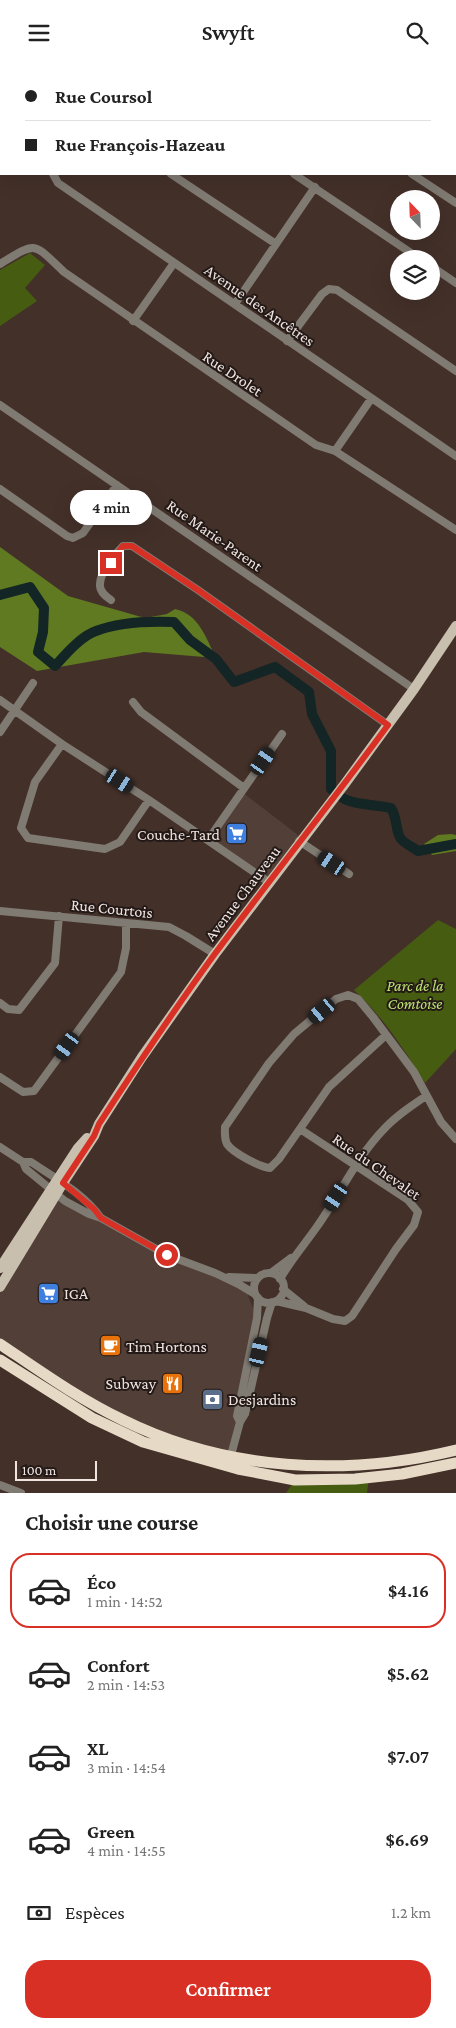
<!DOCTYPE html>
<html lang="fr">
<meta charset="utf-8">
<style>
body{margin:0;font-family:"Crimson Pro",serif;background:#f6f6f6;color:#222;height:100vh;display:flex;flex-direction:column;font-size:19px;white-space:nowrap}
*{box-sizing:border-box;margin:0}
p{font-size:16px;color:#767676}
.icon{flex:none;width:28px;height:28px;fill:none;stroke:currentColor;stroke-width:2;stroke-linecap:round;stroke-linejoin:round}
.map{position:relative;height:1428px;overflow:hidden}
.drawer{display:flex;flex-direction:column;background:#fff;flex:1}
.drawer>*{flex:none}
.guide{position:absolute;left:0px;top:0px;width:456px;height:110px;box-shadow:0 5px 20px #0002;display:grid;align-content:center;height:110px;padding:0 25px;background:#fff}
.needle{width:32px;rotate:337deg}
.tools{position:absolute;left:390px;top:125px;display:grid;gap:10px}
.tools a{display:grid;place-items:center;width:50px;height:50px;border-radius:50%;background:#fff;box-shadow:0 5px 20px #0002;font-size:25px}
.scale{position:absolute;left:15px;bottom:12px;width:82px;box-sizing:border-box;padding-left:5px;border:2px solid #f1e4e0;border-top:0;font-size:14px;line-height:18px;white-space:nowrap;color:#f1e4e0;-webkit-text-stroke:4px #231a17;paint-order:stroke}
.end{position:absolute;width:22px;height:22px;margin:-11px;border:6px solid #d93025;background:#fff;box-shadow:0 0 0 2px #fff}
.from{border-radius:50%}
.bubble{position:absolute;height:35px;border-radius:18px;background:#fff;box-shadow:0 5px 20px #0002;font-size:16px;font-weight:600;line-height:35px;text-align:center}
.car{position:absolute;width:15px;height:30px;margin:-15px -8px;border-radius:6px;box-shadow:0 0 4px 1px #0007;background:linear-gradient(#222 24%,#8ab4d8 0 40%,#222 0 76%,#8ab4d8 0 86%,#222 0)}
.guide b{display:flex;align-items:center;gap:18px;height:48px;font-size:19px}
.guide b+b{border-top:1px solid #e0e0e0}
.guide i{width:12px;height:12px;background:#222}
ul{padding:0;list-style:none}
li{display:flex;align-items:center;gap:15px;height:75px;margin:0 10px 8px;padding:0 15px;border:2px solid transparent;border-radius:20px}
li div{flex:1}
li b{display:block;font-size:19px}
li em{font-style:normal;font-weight:600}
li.current{border-color:#d93025}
li>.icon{width:45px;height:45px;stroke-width:1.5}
h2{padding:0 25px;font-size:22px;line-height:60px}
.pay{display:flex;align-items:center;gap:12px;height:55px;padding:0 25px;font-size:19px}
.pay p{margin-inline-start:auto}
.button{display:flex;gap:10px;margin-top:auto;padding:10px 25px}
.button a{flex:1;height:58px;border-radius:20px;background:#d93025;color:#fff;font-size:20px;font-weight:600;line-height:58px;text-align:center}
header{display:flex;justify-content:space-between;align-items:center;height:65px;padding:0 25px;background:#fff;font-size:22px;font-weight:600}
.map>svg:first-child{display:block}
.commercial{fill:#523f37}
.green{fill:#465c11}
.forest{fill:#5f7a21}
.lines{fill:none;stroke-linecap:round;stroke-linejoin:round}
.river{stroke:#132525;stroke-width:10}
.minor{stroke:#7f7a72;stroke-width:8}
.major{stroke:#c9bfae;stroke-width:10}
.highway{stroke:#e6dac6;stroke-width:11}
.route{stroke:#d93025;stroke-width:6}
.labels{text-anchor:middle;stroke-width:4;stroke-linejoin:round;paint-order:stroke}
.street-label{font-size:16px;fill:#f1e4e0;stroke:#231a17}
.poi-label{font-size:16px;fill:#f1e4e0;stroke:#231a17;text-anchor:start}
.park-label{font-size:16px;font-style:italic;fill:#bce370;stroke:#231a17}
</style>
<header><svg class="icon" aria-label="menu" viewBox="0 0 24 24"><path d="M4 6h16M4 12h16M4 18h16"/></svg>Swyft<svg class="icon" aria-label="search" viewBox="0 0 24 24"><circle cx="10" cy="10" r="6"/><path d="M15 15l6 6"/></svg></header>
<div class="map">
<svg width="456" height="1428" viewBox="0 0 456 1428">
<rect width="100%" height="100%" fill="#433029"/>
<!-- commercial -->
<path class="commercial" d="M242,727L302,773L270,818L208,775Z
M56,1130L137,1174L245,1223L257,1253L231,1391L148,1366L0,1279V1222Z"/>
<!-- green -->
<path class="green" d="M30,188L45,200L25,223L37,236L0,261V205Z
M438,855L456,864V984L425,1018C404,984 383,952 354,925Z
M369,1413L367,1428H286L295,1415Z"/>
<!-- forest -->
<path class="forest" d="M0,482L68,531L145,553L167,549L175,544C199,549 206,573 216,593L144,587L37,606L0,582Z
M451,769L456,770V786L432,790L424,779L438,770Z"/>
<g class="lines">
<!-- river -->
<path class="river" d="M0,530L30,522L44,543L43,567L38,587L55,601C65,590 81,571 96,566C119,557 149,556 174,557L190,575L216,594L234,617L275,602L309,627L312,649L331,686V724C347,742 370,738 391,743C398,754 395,766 401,774C405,779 413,782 418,786L456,779"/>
<!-- minor -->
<path class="minor" d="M252,0L254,1
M142,1V0
M271,1L272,0
M53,109L58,118L456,391
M171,109L276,179
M294,109L420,194
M412,109L456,138
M0,199C38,176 32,177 64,207L316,380L335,386L456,465
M431,201L456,218
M235,239L315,122
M133,256L174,198
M287,276L322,229L329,224L337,225L456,306
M0,340L414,624
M335,386L371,334
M0,424L67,471L73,473L83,468L117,420
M111,535C105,531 99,526 100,519C100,507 115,489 123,481H132L198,525L388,660
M0,635L62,679L149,735L270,818
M133,637L141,647L244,723
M0,667L33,618
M62,679L35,717L21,763L28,773L105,784L120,777L149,735
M208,775L282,669
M299,776L349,809
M0,846L169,862L186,871L215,889
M0,938L8,944L19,945L55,898L59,851
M386,970L329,1022L279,1094L270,1103C260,1102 233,1088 227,1079C224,1073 225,1068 225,1062L269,998L294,969L336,934L348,930L358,934L373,952L414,1007L441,1057L456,1074
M0,1012L23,1027L34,1026L121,907L126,883V858
M0,1082L23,1097L26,1104L65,1136L89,1149L101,1153L167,1190L215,1208L240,1220L255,1229
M23,1097H31C55,1113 83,1128 101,1153
M271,1208L291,1193
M254 1223a15 15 0 1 1 30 0a15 15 0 1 1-30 0Z
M229,1212L257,1213
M280,1214C291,1195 304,1180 316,1163C339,1131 356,1093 384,1064C396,1051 411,1041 426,1031
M283,1224L304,1241
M276,1236L306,1243L333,1254L345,1256L352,1251L396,1184L414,1160L418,1147L408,1135L300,1064
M240,1357L237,1351L257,1253L258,1233
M230,1394L240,1357L245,1349L267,1253L272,1237
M0,1420L21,1428"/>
<!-- major -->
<path class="major" d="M0,1203L78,1083L87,1073
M0,1222L63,1118L94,1071L99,1059L142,992L215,889L344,720L414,624L456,561"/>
<!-- highway -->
<path class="highway" d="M0,1279C40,1306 79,1334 123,1355C226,1406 345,1412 456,1385
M0,1295L92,1353L143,1377L238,1404L295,1415L355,1414L402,1409L456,1398"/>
</g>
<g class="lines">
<!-- route -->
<path class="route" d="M111,498L123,481H132L198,525L388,660C331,738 271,813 214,890C174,945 136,1002 99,1059L94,1071L63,1118L94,1144L101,1153L167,1190"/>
</g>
<!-- icons -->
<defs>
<symbol id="supermarket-square" viewBox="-11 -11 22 22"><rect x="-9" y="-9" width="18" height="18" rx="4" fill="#3f7fe0" stroke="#231a17"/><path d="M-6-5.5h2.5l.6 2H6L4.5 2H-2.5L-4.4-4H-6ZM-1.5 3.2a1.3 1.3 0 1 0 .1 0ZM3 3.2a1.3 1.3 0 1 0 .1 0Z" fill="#fff"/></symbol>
<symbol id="cafe-square" viewBox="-11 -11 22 22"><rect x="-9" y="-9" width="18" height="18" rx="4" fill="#e8710a" stroke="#231a17"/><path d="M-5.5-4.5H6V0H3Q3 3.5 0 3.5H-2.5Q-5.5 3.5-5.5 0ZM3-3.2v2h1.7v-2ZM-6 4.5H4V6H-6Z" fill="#fff"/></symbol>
<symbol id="restaurant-square" viewBox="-11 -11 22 22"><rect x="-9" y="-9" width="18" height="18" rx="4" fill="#e8710a" stroke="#231a17"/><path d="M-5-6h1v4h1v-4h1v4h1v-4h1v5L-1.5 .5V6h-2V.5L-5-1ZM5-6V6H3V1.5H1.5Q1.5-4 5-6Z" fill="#fff"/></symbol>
<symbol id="bank-square" viewBox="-11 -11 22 22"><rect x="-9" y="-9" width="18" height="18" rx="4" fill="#5c6f8a" stroke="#231a17"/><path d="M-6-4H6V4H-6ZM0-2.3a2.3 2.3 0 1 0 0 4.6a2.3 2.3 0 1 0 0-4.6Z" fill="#fff"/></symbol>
</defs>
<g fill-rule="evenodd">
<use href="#supermarket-square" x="224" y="756" width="25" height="25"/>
<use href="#supermarket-square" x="36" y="1216" width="25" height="25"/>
<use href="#cafe-square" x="98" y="1268" width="25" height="25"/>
<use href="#restaurant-square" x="160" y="1306" width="25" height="25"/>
<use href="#bank-square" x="200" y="1322" width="25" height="25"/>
</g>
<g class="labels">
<!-- street labels -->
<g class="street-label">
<text transform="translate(260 240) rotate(35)" y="6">Avenue des Ancêtres</text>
<text transform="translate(233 308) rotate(34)" y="6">Rue Drolet</text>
<text transform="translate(215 470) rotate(35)" y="6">Rue Marie-Parent</text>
<text transform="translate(242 828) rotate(-53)" y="6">Avenue Chauveau</text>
<text transform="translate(112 843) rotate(6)" y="6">Rue Courtois</text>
<text transform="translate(377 1101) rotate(35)" y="6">Rue du Chevalet</text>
</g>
<!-- poi labels -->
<g class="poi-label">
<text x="220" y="775" text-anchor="end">Couche-Tard</text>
<text x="64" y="1234">IGA</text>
<text x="126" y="1287">Tim Hortons</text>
<text x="156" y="1324" text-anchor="end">Subway</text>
<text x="228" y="1340">Desjardins</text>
</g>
<!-- park labels -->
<g class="park-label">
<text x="415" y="926">Parc de la<tspan x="415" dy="18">Comtoise</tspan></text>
</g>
</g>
</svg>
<div class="tools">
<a><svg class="needle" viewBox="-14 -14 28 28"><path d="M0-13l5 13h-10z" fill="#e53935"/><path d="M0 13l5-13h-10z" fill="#767676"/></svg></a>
<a><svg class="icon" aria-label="layers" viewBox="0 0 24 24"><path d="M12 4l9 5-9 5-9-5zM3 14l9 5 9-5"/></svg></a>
</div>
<div class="scale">100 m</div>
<i class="end from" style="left:167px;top:1190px"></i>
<i class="end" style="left:111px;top:498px"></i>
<div class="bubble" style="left:70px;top:425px;width:82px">4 min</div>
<i class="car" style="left:263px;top:696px;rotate:35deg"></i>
<i class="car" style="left:120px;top:716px;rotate:123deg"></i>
<i class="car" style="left:332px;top:798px;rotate:304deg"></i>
<i class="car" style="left:322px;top:946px;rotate:230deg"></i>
<i class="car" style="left:67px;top:981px;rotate:216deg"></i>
<i class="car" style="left:336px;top:1132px;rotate:213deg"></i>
<i class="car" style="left:259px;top:1287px;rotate:13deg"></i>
<div class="guide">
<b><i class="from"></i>Rue Coursol</b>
<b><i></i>Rue François-Hazeau</b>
</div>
</div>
<section class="drawer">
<h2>Choisir une course</h2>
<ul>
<li class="current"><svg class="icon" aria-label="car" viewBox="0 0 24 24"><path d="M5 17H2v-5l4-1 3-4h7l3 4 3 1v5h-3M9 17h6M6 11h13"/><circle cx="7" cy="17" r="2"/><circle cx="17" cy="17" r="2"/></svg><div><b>Éco</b><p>1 min · 14:52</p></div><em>$4.16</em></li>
<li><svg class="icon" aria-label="car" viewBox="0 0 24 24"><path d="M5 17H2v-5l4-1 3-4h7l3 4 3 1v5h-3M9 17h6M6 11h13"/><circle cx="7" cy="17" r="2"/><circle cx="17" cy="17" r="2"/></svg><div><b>Confort</b><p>2 min · 14:53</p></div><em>$5.62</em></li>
<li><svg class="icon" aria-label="car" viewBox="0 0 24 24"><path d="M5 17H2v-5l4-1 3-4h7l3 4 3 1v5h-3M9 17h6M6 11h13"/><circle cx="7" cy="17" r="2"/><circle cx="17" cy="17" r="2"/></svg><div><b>XL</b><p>3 min · 14:54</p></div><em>$7.07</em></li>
<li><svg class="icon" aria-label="car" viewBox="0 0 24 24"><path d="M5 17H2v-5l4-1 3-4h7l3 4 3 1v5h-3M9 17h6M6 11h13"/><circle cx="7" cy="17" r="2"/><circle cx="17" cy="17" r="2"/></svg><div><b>Green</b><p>4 min · 14:55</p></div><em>$6.69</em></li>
</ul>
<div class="pay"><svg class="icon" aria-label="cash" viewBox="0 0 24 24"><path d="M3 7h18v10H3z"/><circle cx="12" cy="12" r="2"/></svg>Espèces<p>1.2 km</p></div>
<div class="button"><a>Confirmer</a></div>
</section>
